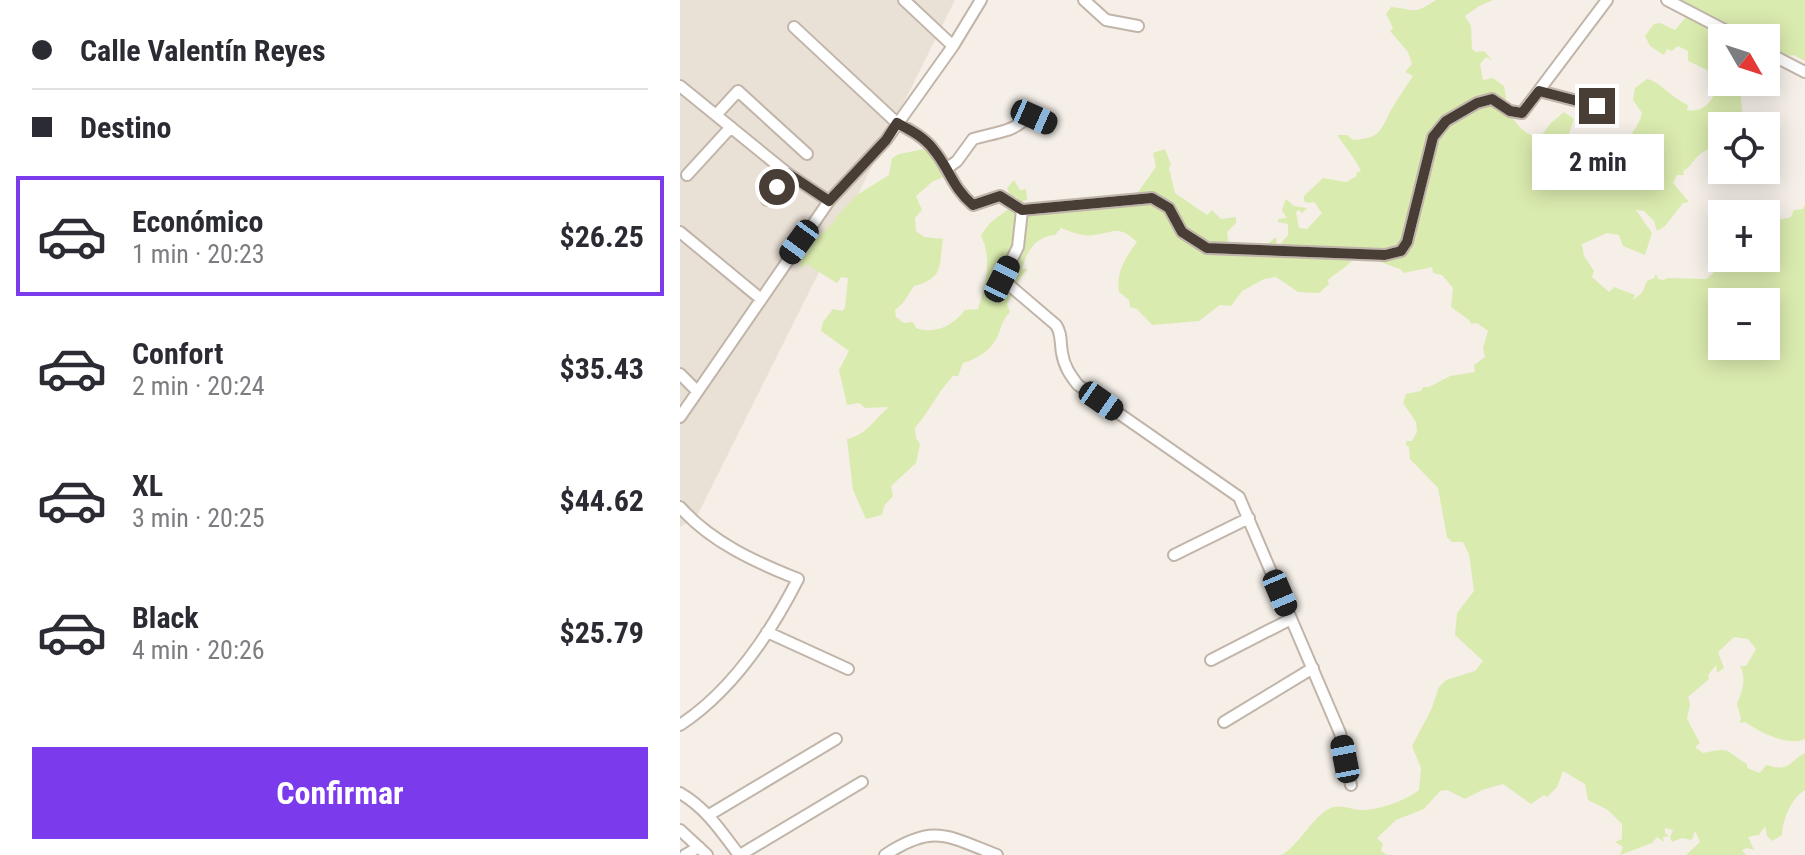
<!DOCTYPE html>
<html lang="es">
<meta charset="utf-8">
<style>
body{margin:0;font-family:"Roboto Condensed",sans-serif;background:#f2f2f3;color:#2b2b33;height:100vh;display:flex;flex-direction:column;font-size:30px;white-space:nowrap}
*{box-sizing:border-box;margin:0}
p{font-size:26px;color:#7c7c81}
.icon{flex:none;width:44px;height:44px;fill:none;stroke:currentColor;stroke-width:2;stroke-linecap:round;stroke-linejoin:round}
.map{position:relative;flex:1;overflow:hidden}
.drawer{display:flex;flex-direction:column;background:#fff;width:680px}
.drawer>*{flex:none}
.banner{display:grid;align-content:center;height:176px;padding:0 32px;background:#fff}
.needle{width:52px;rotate:129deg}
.tools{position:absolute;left:1028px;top:24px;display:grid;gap:16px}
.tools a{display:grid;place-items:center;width:72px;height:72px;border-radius:0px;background:#fff;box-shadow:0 4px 20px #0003;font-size:40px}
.end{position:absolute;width:36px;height:36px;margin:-18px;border:10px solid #483e36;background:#fff;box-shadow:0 0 0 4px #fff}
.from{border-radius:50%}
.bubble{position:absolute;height:56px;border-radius:0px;background:#fff;box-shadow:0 4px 20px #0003;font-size:26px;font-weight:700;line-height:56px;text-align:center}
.car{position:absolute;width:24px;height:48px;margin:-24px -12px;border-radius:10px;box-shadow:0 0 6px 2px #0007;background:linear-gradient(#222 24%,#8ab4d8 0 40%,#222 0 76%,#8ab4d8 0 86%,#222 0)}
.banner b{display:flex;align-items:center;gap:28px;height:76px;font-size:30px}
.banner b+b{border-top:2px solid #e1e1e2}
.banner i{width:20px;height:20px;background:#2b2b33}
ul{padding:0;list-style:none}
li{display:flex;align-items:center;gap:24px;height:120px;margin:0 16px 12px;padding:0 16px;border:4px solid transparent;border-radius:0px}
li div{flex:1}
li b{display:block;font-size:30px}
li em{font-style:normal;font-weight:700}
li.on{border-color:#7c3aed}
li>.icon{width:72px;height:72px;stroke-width:1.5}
.primary-button{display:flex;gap:16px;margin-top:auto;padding:16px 32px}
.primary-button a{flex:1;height:92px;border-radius:0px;background:#7c3aed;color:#fff;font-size:32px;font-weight:700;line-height:92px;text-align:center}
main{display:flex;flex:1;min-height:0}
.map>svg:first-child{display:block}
.residential{fill:#e9e0d6}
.green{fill:#daebaf;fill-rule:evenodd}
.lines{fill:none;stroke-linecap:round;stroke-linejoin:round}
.minor-casing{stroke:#c1b5aa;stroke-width:14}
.minor{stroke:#fff;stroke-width:10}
.route{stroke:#483e36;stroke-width:10}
</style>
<main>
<section class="drawer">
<div class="banner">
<b><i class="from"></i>Calle Valentín Reyes</b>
<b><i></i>Destino</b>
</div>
<ul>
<li class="on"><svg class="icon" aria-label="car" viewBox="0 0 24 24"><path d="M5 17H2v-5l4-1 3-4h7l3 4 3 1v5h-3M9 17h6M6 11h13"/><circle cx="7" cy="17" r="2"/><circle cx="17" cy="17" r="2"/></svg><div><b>Económico</b><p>1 min · 20:23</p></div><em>$26.25</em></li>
<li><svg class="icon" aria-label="car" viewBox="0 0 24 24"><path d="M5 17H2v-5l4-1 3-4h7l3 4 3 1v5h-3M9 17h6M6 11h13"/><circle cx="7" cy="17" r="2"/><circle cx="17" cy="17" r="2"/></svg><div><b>Confort</b><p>2 min · 20:24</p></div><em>$35.43</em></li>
<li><svg class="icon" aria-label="car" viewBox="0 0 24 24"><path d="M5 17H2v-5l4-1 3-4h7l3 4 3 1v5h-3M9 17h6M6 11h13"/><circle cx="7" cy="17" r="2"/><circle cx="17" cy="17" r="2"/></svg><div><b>XL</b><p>3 min · 20:25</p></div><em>$44.62</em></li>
<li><svg class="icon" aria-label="car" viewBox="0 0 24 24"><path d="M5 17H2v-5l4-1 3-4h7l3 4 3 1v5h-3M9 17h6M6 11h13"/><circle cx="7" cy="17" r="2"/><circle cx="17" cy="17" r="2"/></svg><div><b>Black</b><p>4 min · 20:26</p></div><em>$25.79</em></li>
</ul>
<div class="primary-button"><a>Confirmar</a></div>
</section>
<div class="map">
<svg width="1125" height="855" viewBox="0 0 1125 855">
<rect width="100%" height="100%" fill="#f5efe8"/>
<!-- residential -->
<path class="residential" d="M0,0H275L17,516L0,527Z"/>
<!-- green -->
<path class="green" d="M756,0H813L799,6L785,16L791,26L792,49L796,52L804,51L812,60L806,57L800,64L803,80L813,78L824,86L826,98L822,108C837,119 840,137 861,136L871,123L884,112L894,119L889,133L896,145L921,155C941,147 957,133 962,113L953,100L955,88L967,79C979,81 993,99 1008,105L1007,110C1026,113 1031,100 1040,85L1027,70L1008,61V51L998,46L992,51L987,49L984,55L970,46L965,36L974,24L980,23L995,30L1011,11L1000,0H1125V61L1114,55L1086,58V38H1042V82H1063L1060,87L1062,112L1053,126H1042V140C1035,148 1025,149 1018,156C1012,162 1011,167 1003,171L1004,175H997L993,183L1009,202L1003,203L985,226L977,231L974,221L964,211L956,210L972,233L965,255L943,246L939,235L927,233L902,244L904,256L914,271L912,277L929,292L934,287L955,295L953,300L962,293L967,281L974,278L976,274L978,279L983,280L988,278L1026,279L1040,267L1059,271L1070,264H1078L1081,258H1086V223L1111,217L1114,210L1123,209L1125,204V739C1108,747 1080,732 1065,722L1060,723L1061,718L1057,704C1062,692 1067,679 1060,666H1066L1076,649L1068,639L1054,637L1038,652L1044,668L1037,673L1036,665L1028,675L1029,679L1008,697L1010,704L1007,719L1020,743L1015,747L1023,753C1053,747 1043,750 1067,764V768L1080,773L1086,765C1110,772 1107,763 1125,753V790C1111,798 1103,819 1102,835L1092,841L1087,836L1085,826L1079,835L1068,837L1074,850L1067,848L1062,850L1066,855H1006L1020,842L1015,831L1012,840L1002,838L992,842L990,837L993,830L985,828V833L989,836L983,837L984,842L977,837L972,843L940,855L943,847L935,842L942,839V824L928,810L908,800L905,784L883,771L877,787L867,797L864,795L851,804L823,784L802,790L785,799L767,790L760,791L744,809L716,820L697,838L703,844L701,851L707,855H602C619,844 629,823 645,811C658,802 668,809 681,810C697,811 727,800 739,790L741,768L732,746L751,710L759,687L766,680L795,671L803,661L775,635L777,613L794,591L789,554L783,542H772L767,537L758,488L730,459L729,447L726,445V441H732L737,432L736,422L723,403L726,394L741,391L743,387H749L770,376L795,372L794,365L805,357L803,348L808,331L797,323L791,324L789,320L771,307L773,288L762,275L753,273L752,267L724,273L720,269L677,254C667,268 660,270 648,280L649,284L639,293L618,292L596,277L584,279L562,291L551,306L540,305L519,321L472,325L457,309L450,307L449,300L439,292C436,272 445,258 457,242C438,225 436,232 414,235C402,237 391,232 381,228L375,235C356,236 346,252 342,269H348L340,278L327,304L330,312C319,324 322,331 315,341C308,352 295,360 283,363L278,376H273C257,393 249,412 235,428L236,438L240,444L236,463L211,486L213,496L204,506L202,515L186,519L173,490L167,439C188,434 193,420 209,407L185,408L179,403L167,405L159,370L169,351L141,331L143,322L153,309L162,311L165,308L168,278L161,277L157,283L126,264L119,269L122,259L111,252L133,242L156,220V217L177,195L209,175L212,158L219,154L244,149L268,175L252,182L236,196L242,210L235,218L236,231L244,237L263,239C259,265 264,279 234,286L223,303L215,310L216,317L224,323L233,322L236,328C255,335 274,325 285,310L298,309C305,285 313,260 301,236C312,214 331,214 337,197H331L327,188L334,180L340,190L346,189L347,200L343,201L344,207L391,208L400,211L458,192L476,167L473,153L485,149L491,165L489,168L495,193L527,215L532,210L541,219L556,217V223L547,232L549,245L557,251L566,244V250L584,247L596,237L597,248L608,235V224L598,222V219L607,218L602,210L606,199L614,206L627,208L622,213L619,210L616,212L619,228L627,229L642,213L634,202L628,203L624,201V196L643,178L666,182L677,176L676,173L681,171C675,158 665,147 657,135H667L673,140C701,138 700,131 711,110C718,99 725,87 733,76L725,72L732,64L728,52L710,31L713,28L706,14L711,7C737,9 731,16 756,0ZM1042,302H1086V346H1042Z"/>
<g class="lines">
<defs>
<path id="minor" d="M224,0L273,46
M404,0L426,20L458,26
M987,0L1060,38
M114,27L217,123C230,130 244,137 253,149C270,169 271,186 293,205L320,196L342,210L338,247L322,279L376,325C382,334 380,342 382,353C384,366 390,375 398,385L559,497L660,733L671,785
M1086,52L1125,72
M0,86L107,173L149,201
M859,91L917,106
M36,115L58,91L127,154
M266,169L277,161L293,139C303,136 314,134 324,131C348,125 339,111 370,124
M7,175L51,127
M87,200L107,173
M342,210L472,198L489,208L502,232L527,248L705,255L721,251L727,242L753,137L766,121L797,103L812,99L830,111L842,113L927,0
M0,232L81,299
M0,374L17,391
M0,417L149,201L206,140L273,46L301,0
M0,507C31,542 75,562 118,579C90,634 52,691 0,725
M494,555L569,518
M87,632L168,669
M531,660L611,619
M544,722L633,668
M0,793C26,808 41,831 59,855
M29,815L156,739
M0,830L27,855
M5,855L19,847
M60,855L182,782
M205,855C254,823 267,836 317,855"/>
</defs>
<!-- minor casing -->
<use href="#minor" class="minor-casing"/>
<!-- minor -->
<use href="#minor" class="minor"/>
</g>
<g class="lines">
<!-- route -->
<path class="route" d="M97,187L107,173L149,201L206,140L217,123C230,130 244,137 253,149C270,169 271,186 293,205L320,196L342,210L472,198L489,208L502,232L527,248L705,255L721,251L727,242L753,137L766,121L797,103L812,99L830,111L842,113L859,91L917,106"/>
</g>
</svg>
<div class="tools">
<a><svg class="needle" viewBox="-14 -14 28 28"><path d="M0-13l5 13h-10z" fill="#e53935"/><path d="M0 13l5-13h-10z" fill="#7c7c81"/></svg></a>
<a><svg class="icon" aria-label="locate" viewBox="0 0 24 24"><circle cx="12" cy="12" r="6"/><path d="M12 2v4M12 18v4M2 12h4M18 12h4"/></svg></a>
<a>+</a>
<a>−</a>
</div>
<i class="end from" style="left:97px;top:187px"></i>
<i class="end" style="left:917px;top:106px"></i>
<div class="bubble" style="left:852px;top:134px;width:132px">2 min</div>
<i class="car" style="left:354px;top:117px;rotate:114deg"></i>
<i class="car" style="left:119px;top:242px;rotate:216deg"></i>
<i class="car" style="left:322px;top:279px;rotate:26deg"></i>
<i class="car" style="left:421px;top:401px;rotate:125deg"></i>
<i class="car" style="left:600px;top:593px;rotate:157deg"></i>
<i class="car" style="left:665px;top:759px;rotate:349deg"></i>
</div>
</main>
